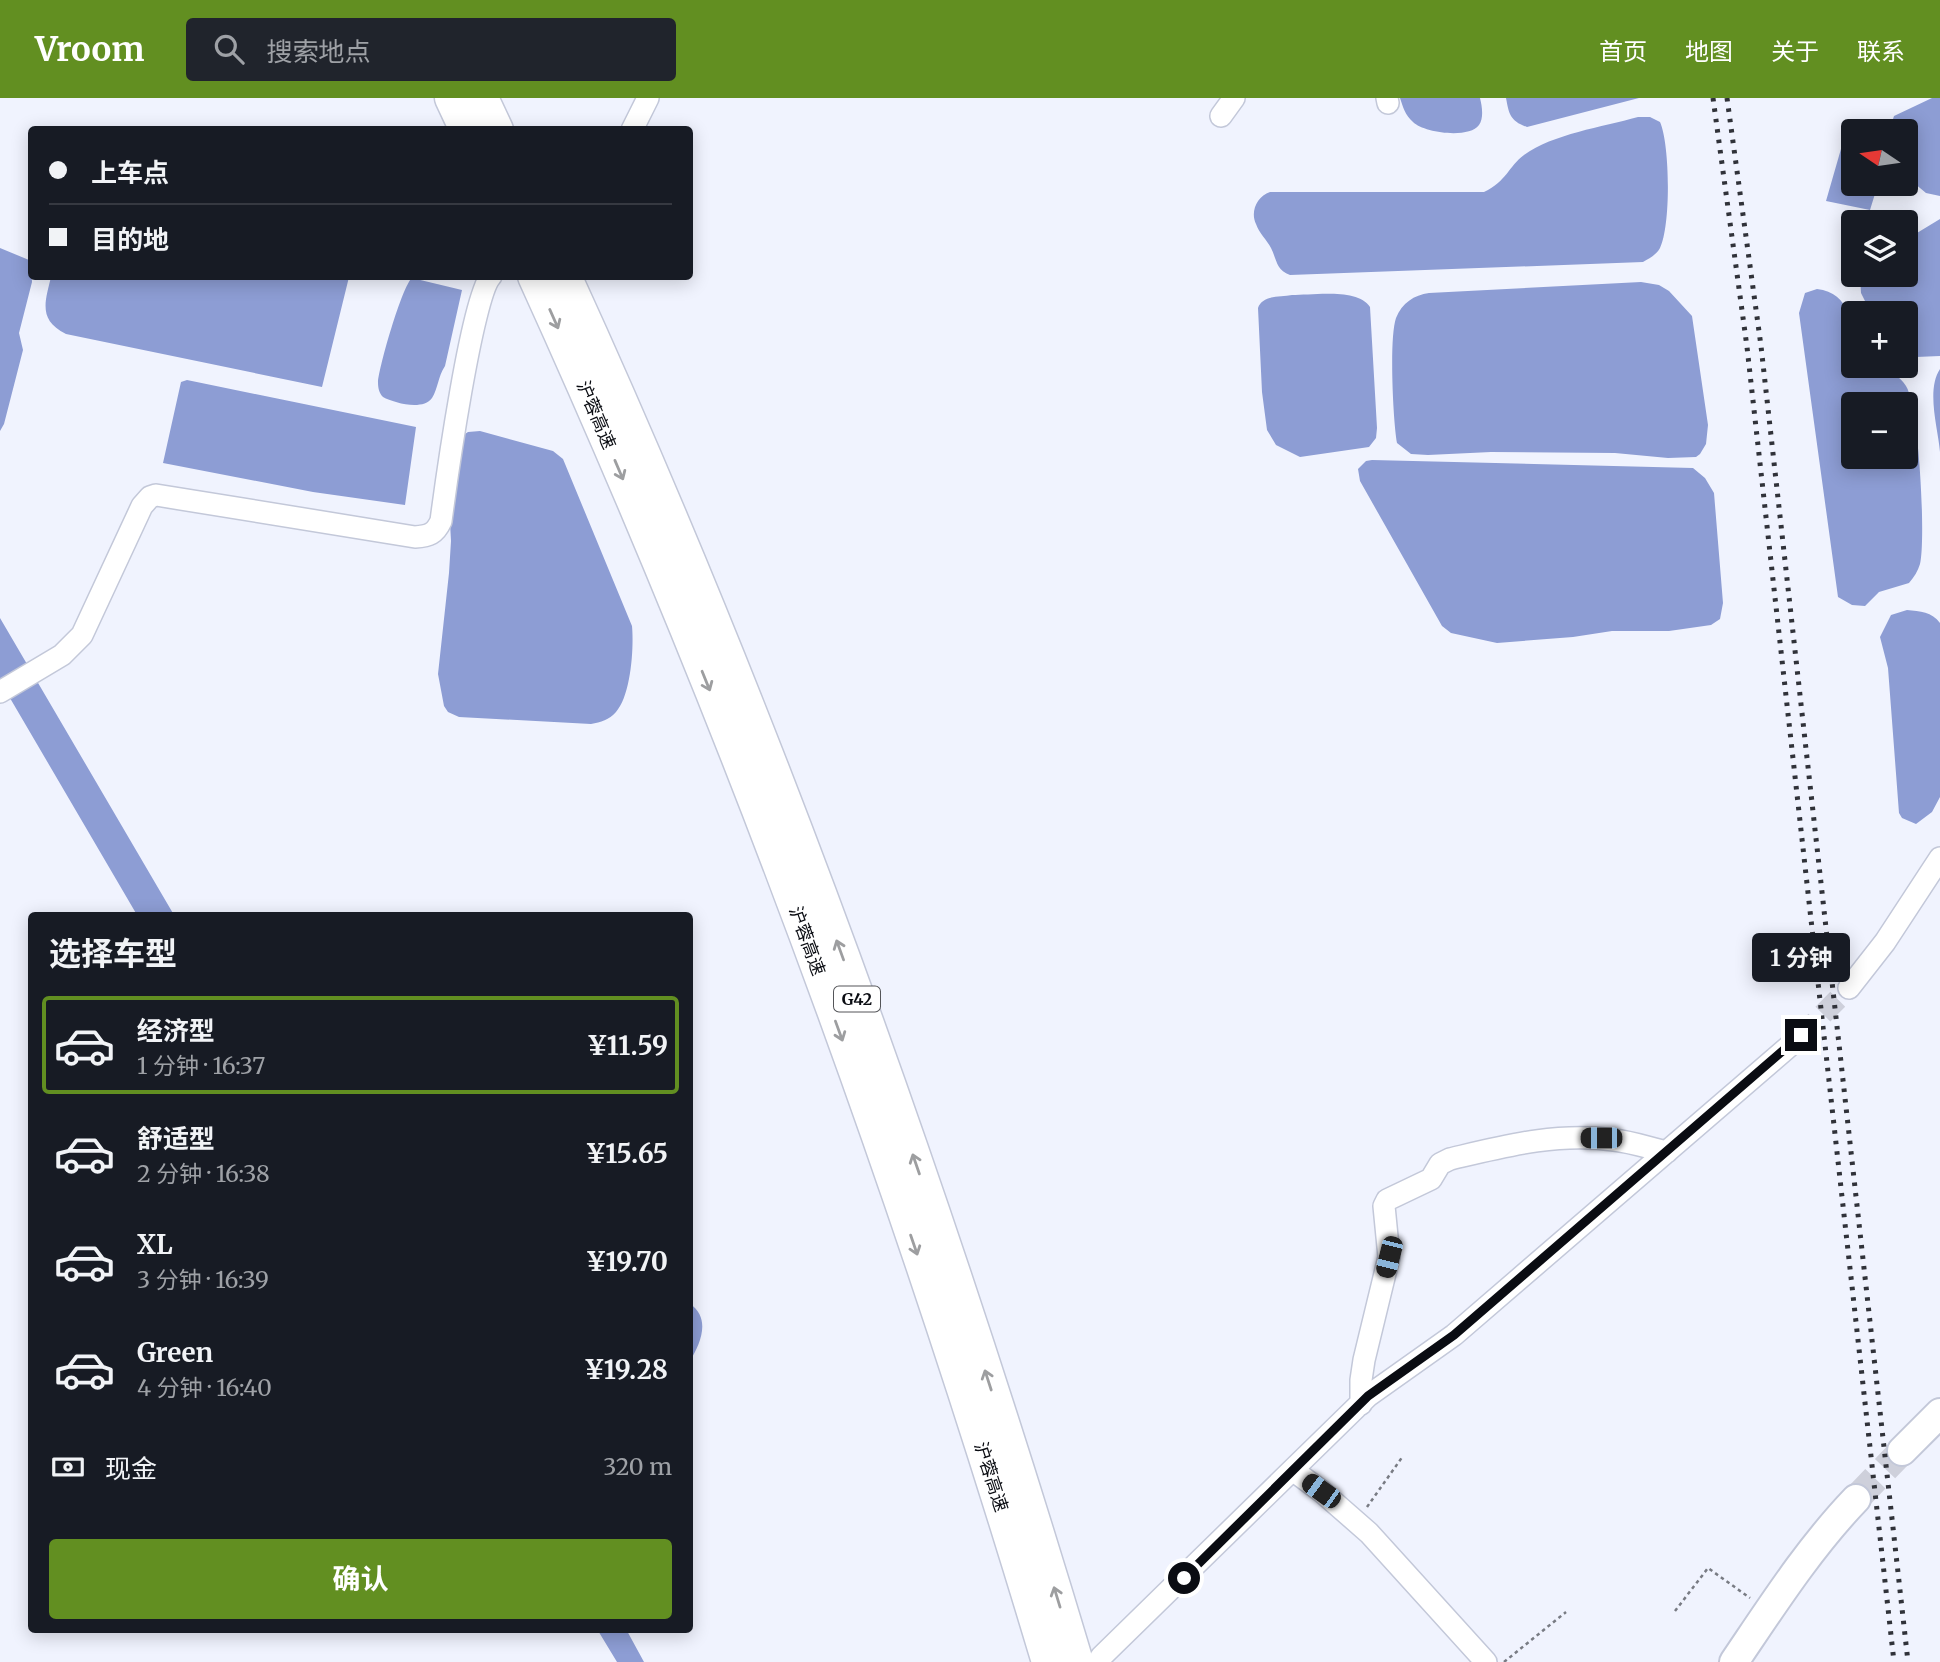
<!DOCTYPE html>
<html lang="zh">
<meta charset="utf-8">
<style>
body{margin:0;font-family:Merriweather,"Noto Sans SC",serif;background:#20242c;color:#f1f3f6;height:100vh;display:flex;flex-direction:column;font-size:26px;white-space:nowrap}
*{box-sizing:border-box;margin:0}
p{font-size:23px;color:#9ea1a6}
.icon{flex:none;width:38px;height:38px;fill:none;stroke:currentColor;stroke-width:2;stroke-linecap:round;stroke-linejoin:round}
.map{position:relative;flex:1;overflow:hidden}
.drawer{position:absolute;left:28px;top:814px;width:665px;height:721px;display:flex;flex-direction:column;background:#171b24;border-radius:7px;box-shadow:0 4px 18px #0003}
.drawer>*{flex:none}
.banner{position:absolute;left:28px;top:28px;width:665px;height:154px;border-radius:7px;box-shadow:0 4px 18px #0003;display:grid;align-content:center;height:154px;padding:0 21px;background:#171b24}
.needle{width:46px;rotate:283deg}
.controls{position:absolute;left:1841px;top:21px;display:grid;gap:14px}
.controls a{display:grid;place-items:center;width:77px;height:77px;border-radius:7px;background:#171b24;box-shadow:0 4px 18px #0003;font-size:35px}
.end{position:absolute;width:32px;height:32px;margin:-16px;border:9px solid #0a0c12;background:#fff;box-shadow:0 0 0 4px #fff}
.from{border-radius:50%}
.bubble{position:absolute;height:49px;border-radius:7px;background:#171b24;box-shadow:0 4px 18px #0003;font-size:23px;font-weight:700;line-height:49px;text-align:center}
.car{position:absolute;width:21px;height:42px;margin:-21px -10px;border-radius:9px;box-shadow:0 0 5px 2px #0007;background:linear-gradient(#222 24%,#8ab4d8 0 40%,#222 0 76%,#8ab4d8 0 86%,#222 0)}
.banner b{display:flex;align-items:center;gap:24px;height:66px;font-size:26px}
.banner b+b{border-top:2px solid #363941}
.banner i{width:18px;height:18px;background:#f1f3f6}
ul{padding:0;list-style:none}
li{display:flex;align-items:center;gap:21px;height:98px;margin:0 14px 10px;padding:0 7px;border:4px solid transparent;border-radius:7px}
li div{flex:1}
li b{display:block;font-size:26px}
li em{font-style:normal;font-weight:700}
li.active{border-color:#628f21}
li>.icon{width:63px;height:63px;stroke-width:1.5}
h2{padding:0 21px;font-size:32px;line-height:84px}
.pay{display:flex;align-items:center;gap:18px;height:77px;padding:0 21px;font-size:26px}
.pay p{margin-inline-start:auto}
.cta{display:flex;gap:14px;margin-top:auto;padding:14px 21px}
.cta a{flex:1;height:80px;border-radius:7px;background:#628f21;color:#fff;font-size:28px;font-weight:700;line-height:80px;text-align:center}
header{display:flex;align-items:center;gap:42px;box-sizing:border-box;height:98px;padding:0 35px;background:#628f21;color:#fff}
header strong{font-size:33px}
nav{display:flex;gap:38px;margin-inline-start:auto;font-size:24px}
.search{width:490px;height:63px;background:#20242c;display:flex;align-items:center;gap:18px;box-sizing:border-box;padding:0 24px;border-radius:7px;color:#9ea1a6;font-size:26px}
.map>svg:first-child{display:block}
.water{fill:#8d9dd4;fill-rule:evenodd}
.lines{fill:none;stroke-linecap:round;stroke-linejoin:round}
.minor-tunnel{stroke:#ced0db;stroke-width:21;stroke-dasharray:21 10;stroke-linecap:butt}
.major-tunnel{stroke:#ced0db;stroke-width:28;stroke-dasharray:28 14;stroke-linecap:butt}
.minor-casing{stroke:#c3c8d9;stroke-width:24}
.major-casing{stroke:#c3c8d9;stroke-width:32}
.highway-casing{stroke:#c3c8d9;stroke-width:35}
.path{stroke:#787b83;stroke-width:2.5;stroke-dasharray:3.5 3.5;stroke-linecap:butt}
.minor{stroke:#fff;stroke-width:21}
.major{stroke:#fff;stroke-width:28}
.highway{stroke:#fff;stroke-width:32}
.rail{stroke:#303239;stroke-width:5;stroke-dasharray:3.5 7;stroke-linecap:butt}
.oneway{stroke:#9d9ea0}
.route{stroke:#0a0c12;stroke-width:9}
.labels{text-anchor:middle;stroke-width:5;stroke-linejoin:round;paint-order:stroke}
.shield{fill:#fff;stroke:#545559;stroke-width:2}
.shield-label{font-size:16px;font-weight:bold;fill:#0a0c12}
.street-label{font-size:18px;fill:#0a0c12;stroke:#fff}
</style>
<header>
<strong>Vroom</strong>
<div class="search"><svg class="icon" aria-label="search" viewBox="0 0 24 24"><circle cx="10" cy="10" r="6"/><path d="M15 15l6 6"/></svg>搜索地点</div>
<nav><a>首页</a><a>地图</a><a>关于</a><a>联系</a></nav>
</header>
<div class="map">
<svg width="1940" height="1564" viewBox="0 0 1940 1564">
<rect width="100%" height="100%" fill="#f0f3fe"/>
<!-- water -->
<path class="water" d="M1400,0H1480C1482,8 1484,20 1479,27C1469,41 1424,35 1413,24C1405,17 1403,9 1400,0Z
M1506,0H1639L1527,29C1510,23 1509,16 1506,0Z
M1932,0H1940V98L1926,95L1908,80L1906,33H1889L1894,18Z
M1638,19H1650L1660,24C1670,46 1671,128 1660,150C1656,157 1650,160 1643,164L1290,177C1276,172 1277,162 1271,150C1267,142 1259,135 1256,126C1250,114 1257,98 1270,94H1484C1507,83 1508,69 1524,57C1553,36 1602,29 1638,19Z
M1845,37L1853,39V86H1878L1870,112L1826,103Z
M1940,121V258L1916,259L1906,255V215H1871L1861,195L1860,177H1906V144L1912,138Z
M0,150L29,162L31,165L32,184L19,235L23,252L4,326L0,333Z
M51,179V178L349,179L322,289L66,236C38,222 45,204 51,179Z
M412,180L462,192L445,268C438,278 438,291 432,300C423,313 394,305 383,299C379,295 378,290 378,284C379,269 402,188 412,180Z
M1641,184L1659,187L1669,193L1692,218L1708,327L1706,346L1700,356L1696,359L1668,360L1615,355L1491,354L1428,357L1411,356L1397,345C1393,322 1389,240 1396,220C1402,205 1414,197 1429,195Z
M1817,191C1856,196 1853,237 1853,268C1872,268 1895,270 1906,288C1919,307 1926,442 1920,466C1918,473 1914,479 1909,485L1879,494L1865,508L1852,507L1838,499L1799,215L1805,195ZM1853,306H1906V359H1853Z
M1292,197C1313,197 1358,190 1370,209L1377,330L1376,340L1369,349L1300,359L1276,347L1267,332L1262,294L1258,210C1262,197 1280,199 1292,197Z
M1940,271V354C1938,330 1926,292 1940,271Z
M187,282L416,329L405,407L313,394L163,365L181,284Z
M480,333L553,353L563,361L632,528C634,550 631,597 616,614C609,622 601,624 591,626L459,619L448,614L444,608L438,576L449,475L451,443L449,406L459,340L468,334Z
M1372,362L1693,370L1705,380L1714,395L1723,505L1720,521L1711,527L1669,533H1612L1573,539L1497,545L1451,535L1442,528L1360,383L1358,371L1366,363Z
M1907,512C1920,513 1932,514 1940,525V699L1932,714L1916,726L1902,720L1899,715L1888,570L1880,539L1891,517Z
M0,520L174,817H137L0,583Z
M690,1206C711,1220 701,1245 690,1263Z
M597,1531H626L644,1564H617Z"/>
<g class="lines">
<!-- minor-tunnel -->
<path class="minor-tunnel" d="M1801,938L1849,890"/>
<!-- major-tunnel -->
<path class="major-tunnel" d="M1856,1401L1902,1353"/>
<defs>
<path id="minor" d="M1387,0L1388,5
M1221,18L1234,0
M632,32L648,0
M0,594L62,557L82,537L142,408L150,399L156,397L415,439C429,438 435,436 441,423C446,385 472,198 491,178
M1849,890L1885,844L1940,760
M1361,1306V1282L1364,1262L1389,1159L1384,1108L1387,1102L1431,1081L1440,1066L1450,1061C1505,1048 1557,1034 1614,1042C1632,1044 1649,1050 1667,1054
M1294,1373L1321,1393L1369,1435L1486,1564
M1101,1559L1368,1298L1454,1237L1801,938"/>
<path id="major" d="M1902,1353L1940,1315
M1734,1564C1772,1508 1809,1450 1856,1401"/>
<path id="highway" d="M451,0L466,32
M482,0L497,32
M534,178C738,626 907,1092 1048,1564
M565,178C770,626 936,1093 1077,1564"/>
</defs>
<!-- minor casing -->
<use href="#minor" class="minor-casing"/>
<!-- major casing -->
<use href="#major" class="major-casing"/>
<!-- highway casing -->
<use href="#highway" class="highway-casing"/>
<!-- path -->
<path class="path" d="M1367,1409L1403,1358
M1675,1513L1708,1470L1750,1500
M1504,1564L1566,1514"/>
<!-- minor -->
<use href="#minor" class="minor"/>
<!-- major -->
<use href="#major" class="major"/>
<!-- highway -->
<use href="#highway" class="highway"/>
<!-- rail -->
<path class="rail" d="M1713,0L1747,249L1894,1564
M1727,0L1761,248L1908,1564"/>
</g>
<!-- one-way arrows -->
<defs><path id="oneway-shaft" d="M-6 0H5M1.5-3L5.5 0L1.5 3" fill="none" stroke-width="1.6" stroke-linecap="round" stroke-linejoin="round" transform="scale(1.75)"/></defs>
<g class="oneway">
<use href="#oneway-shaft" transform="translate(554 221) rotate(66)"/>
<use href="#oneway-shaft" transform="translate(619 372) rotate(67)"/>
<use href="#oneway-shaft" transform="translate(706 583) rotate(68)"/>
<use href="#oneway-shaft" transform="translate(840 852) rotate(-110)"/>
<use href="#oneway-shaft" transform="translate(839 933) rotate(70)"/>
<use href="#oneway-shaft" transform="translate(916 1066) rotate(-109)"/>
<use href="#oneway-shaft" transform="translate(914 1147) rotate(71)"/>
<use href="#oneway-shaft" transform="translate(988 1282) rotate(-108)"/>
<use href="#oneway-shaft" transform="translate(1057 1499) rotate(-107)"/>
</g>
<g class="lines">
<!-- route -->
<path class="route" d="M1184,1480L1368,1298L1454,1237L1801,937"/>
</g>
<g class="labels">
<!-- shield labels -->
<rect class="shield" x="834" y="888.5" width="46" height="25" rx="5"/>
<g class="shield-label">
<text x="857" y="907">G42</text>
</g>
<!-- street labels -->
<g class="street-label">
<text transform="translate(596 317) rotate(67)" y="6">沪蓉高速</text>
<text transform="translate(807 843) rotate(70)" y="6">沪蓉高速</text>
<text transform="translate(991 1379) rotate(72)" y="6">沪蓉高速</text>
</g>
</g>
</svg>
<div class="controls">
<a><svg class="needle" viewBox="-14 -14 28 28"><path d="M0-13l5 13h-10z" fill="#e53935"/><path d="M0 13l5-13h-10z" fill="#9ea1a6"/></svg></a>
<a><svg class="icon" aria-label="layers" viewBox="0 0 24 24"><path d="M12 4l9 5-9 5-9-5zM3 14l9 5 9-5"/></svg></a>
<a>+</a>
<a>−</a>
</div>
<i class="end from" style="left:1184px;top:1480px"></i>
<i class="end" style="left:1801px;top:937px"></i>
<div class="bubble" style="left:1752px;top:835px;width:98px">1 分钟</div>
<i class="car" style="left:1601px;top:1040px;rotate:270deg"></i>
<i class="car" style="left:1389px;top:1159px;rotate:194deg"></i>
<i class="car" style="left:1321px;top:1393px;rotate:306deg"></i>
<div class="banner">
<b><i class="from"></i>上车点</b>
<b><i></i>目的地</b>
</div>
<section class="drawer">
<h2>选择车型</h2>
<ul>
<li class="active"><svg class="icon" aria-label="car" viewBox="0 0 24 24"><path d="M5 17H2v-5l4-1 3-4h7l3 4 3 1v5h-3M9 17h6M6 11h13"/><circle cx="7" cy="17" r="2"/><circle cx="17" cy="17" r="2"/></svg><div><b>经济型</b><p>1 分钟 · 16:37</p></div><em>¥11.59</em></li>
<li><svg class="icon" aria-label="car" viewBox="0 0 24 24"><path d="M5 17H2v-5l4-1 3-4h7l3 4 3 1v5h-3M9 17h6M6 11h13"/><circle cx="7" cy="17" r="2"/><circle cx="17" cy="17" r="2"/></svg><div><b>舒适型</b><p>2 分钟 · 16:38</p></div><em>¥15.65</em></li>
<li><svg class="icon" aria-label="car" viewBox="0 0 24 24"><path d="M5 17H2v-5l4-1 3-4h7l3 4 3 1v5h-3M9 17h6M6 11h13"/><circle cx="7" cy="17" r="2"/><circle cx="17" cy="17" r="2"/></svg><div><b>XL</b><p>3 分钟 · 16:39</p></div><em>¥19.70</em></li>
<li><svg class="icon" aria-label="car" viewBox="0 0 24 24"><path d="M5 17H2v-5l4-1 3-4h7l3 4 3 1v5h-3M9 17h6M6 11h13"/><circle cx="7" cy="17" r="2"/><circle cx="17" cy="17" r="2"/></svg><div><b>Green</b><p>4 分钟 · 16:40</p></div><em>¥19.28</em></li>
</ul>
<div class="pay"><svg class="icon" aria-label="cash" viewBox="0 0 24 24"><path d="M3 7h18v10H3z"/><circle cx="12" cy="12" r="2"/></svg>现金<p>320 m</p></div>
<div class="cta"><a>确认</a></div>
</section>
</div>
